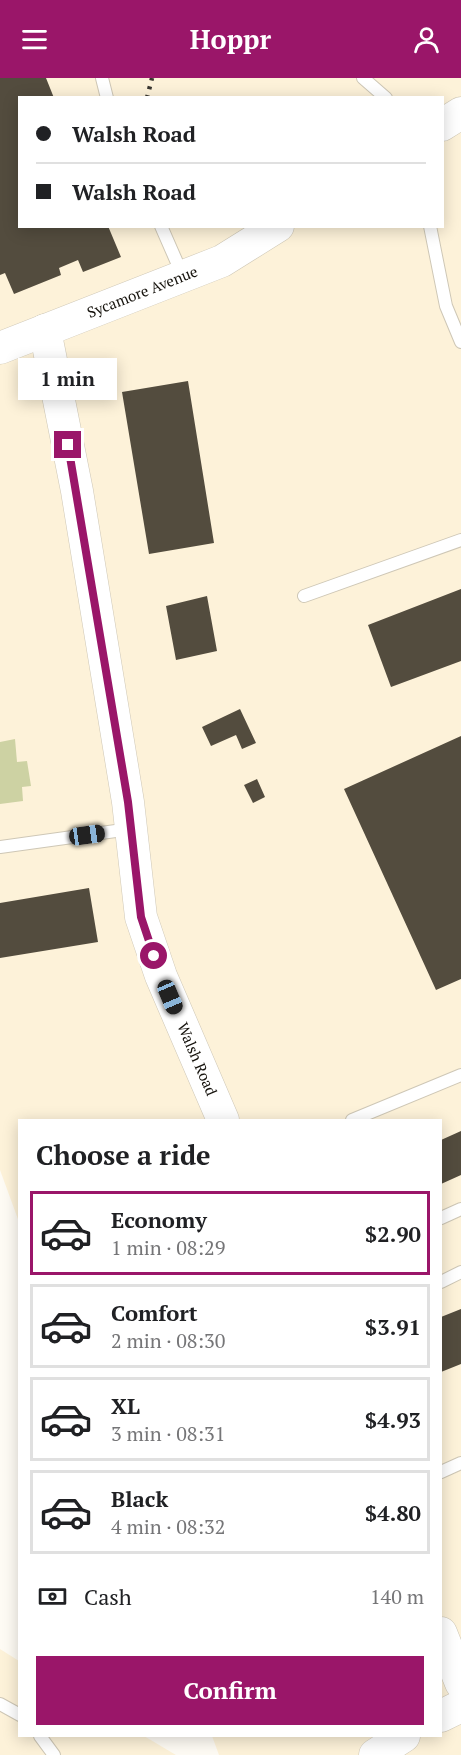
<!DOCTYPE html>
<meta charset="utf-8">
<style>
body{margin:0;font-family:"PT Serif",serif;background:#f2f2f2;color:#202124;height:100vh;display:flex;flex-direction:column;font-size:22px;white-space:nowrap}
*{box-sizing:border-box;margin:0}
p{font-size:20px;color:#757577}
.icon{flex:none;width:33px;height:33px;fill:none;stroke:currentColor;stroke-width:2;stroke-linecap:round;stroke-linejoin:round}
.map{position:relative;flex:1;overflow:hidden}
.sheet{position:absolute;left:18px;top:1041px;width:424px;height:618px;display:flex;flex-direction:column;background:#fff;border-radius:0px;box-shadow:0 3px 15px #0003}
.sheet>*{flex:none}
.banner{position:absolute;left:18px;top:18px;width:426px;height:132px;border-radius:0px;box-shadow:0 3px 15px #0003;display:grid;align-content:center;height:132px;padding:0 18px;background:#fff}
.end{position:absolute;width:27px;height:27px;margin:-14px;border:8px solid #9a1669;background:#fff;box-shadow:0 0 0 3px #fff}
.from{border-radius:50%}
.bubble{position:absolute;height:42px;border-radius:0px;background:#fff;box-shadow:0 3px 15px #0003;font-size:20px;font-weight:700;line-height:42px;text-align:center}
.car{position:absolute;width:18px;height:36px;margin:-18px -9px;border-radius:8px;box-shadow:0 0 4px 2px #0007;background:linear-gradient(#222 24%,#8ab4d8 0 40%,#222 0 76%,#8ab4d8 0 86%,#222 0)}
.banner b{display:flex;align-items:center;gap:21px;height:57px;font-size:22px}
.banner b+b{border-top:2px solid #e0e0e0}
.banner i{width:15px;height:15px;background:#202124}
ul{padding:0;list-style:none}
li{display:flex;align-items:center;gap:18px;height:84px;margin:0 12px 9px;padding:0 6px;border:3px solid #e0e0e0;border-radius:0px}
li div{flex:1}
li b{display:block;font-size:22px}
li em{font-style:normal;font-weight:700}
li.selected{border-color:#9a1669}
li>.icon{width:54px;height:54px;stroke-width:1.5}
h2{padding:0 18px;font-size:27px;line-height:72px}
.pay{display:flex;align-items:center;gap:15px;height:66px;padding:0 18px;font-size:22px}
.pay p{margin-inline-start:auto}
.cta{display:flex;gap:12px;margin-top:auto;padding:12px 18px}
.cta a{flex:1;height:69px;border-radius:0px;background:#9a1669;color:#fff;font-size:24px;font-weight:700;line-height:69px;text-align:center}
header{display:flex;justify-content:space-between;align-items:center;height:78px;padding:0 18px;background:#9a1669;color:#fff;font-size:27px;font-weight:700}
.map>svg:first-child{display:block}
.built{fill:#fdf2d9;fill-rule:evenodd}
.green{fill:#cdd2a3}
.building{fill:#534c3e}
.lines{fill:none;stroke-linecap:round;stroke-linejoin:round}
.service-casing{stroke:#cec7b6;stroke-width:14}
.tertiary-casing{stroke:#cec7b6;stroke-width:33}
.service{stroke:#fff;stroke-width:12}
.tertiary{stroke:#fff;stroke-width:32}
.rail{stroke:#38352f;stroke-width:4.5;stroke-dasharray:3 6;stroke-linecap:butt}
.route{stroke:#9a1669;stroke-width:8}
.labels{text-anchor:middle;stroke-width:6;stroke-linejoin:round;paint-order:stroke}
.street-label{font-size:15px;fill:#15120c;stroke:#fff}
</style>
<header><svg class="icon" aria-label="menu" viewBox="0 0 24 24"><path d="M4 6h16M4 12h16M4 18h16"/></svg>Hoppr<svg class="icon" aria-label="person" viewBox="0 0 24 24"><circle cx="12" cy="8" r="4"/><path d="M4 21q1-7 8-7t8 7"/></svg></header>
<div class="map">
<svg width="461" height="1677" viewBox="0 0 461 1677">
<rect width="100%" height="100%" fill="#fefbf4"/>
<!-- built -->
<path class="built" d="M0,0H461V1677H219L212,1658H441V1042H20L19,1144L0,1092ZM20,20H442V148H20Z
M0,1571L19,1583L20,1658H144L176,1677H0Z"/>
<!-- green -->
<path class="green" d="M15,661L17,684L27,683L31,708L22,709L23,723L0,726V664Z"/>
<!-- building -->
<path class="building" d="M0,0H46L54,20H20V148H108L121,179L83,194L78,182L59,190L61,197L14,216L5,195L0,197Z
M188,303L214,465L149,476L122,314Z
M461,511V583L391,609L368,547Z
M207,518L217,573L176,582L166,528Z
M240,631L256,665L242,671L236,657L211,668L202,649Z
M461,658V901L436,912L344,711Z
M257,701L265,719L253,725L244,707Z
M89,810L98,864L0,880V825Z
M461,1053V1097L441,1106V1062Z
M461,1231V1286L441,1294V1239Z"/>
<g class="lines">
<defs>
<path id="service" d="M102,0L107,20
M363,0L386,20
M161,148L182,196
M430,148L446,228L461,264
M304,518L461,462
M0,769L130,751
M352,1042L461,997
M441,1140L461,1131
M441,1204L461,1194
M441,1394L461,1385
M0,1626L20,1637
M40,1658L54,1677"/>
<g id="tertiary">
<path d="M442,47L461,35"/>
<path id="s1" d="M45,252L77,413L128,724L141,839L161,898L223,1042"/>
<path id="s2" d="M0,270L222,183L278,148"/>
<path d="M441,1555L461,1605"/>
<path d="M441,1638L461,1628"/>
<path d="M375,1677L404,1658"/>
</g>
</defs>
<!-- service casing -->
<use href="#service" class="service-casing"/>
<!-- tertiary casing -->
<use href="#tertiary" class="tertiary-casing"/>
<!-- service -->
<use href="#service" class="service"/>
<!-- tertiary -->
<use href="#tertiary" class="tertiary"/>
<!-- rail -->
<path class="rail" d="M147,20L152,0"/>
</g>
<g class="lines">
<!-- route -->
<path class="route" d="M68,367L128,724L141,839L154,878"/>
</g>
<g class="labels">
<!-- street labels -->
<g class="street-label">
<text dy="5" stroke="none"><textPath href="#s2" startOffset="153">Sycamore Avenue</textPath></text>
<text dy="5" stroke="none"><textPath href="#s1" startOffset="748">Walsh Road</textPath></text>
</g>
</g>
</svg>
<i class="end from" style="left:154px;top:878px"></i>
<i class="end" style="left:68px;top:367px"></i>
<div class="bubble" style="left:18px;top:280px;width:99px">1 min</div>
<i class="car" style="left:87px;top:757px;rotate:82deg"></i>
<i class="car" style="left:170px;top:919px;rotate:157deg"></i>
<div class="banner">
<b><i class="from"></i>Walsh Road</b>
<b><i></i>Walsh Road</b>
</div>
<section class="sheet">
<h2>Choose a ride</h2>
<ul>
<li class="selected"><svg class="icon" aria-label="car" viewBox="0 0 24 24"><path d="M5 17H2v-5l4-1 3-4h7l3 4 3 1v5h-3M9 17h6M6 11h13"/><circle cx="7" cy="17" r="2"/><circle cx="17" cy="17" r="2"/></svg><div><b>Economy</b><p>1 min · 08:29</p></div><em>$2.90</em></li>
<li><svg class="icon" aria-label="car" viewBox="0 0 24 24"><path d="M5 17H2v-5l4-1 3-4h7l3 4 3 1v5h-3M9 17h6M6 11h13"/><circle cx="7" cy="17" r="2"/><circle cx="17" cy="17" r="2"/></svg><div><b>Comfort</b><p>2 min · 08:30</p></div><em>$3.91</em></li>
<li><svg class="icon" aria-label="car" viewBox="0 0 24 24"><path d="M5 17H2v-5l4-1 3-4h7l3 4 3 1v5h-3M9 17h6M6 11h13"/><circle cx="7" cy="17" r="2"/><circle cx="17" cy="17" r="2"/></svg><div><b>XL</b><p>3 min · 08:31</p></div><em>$4.93</em></li>
<li><svg class="icon" aria-label="car" viewBox="0 0 24 24"><path d="M5 17H2v-5l4-1 3-4h7l3 4 3 1v5h-3M9 17h6M6 11h13"/><circle cx="7" cy="17" r="2"/><circle cx="17" cy="17" r="2"/></svg><div><b>Black</b><p>4 min · 08:32</p></div><em>$4.80</em></li>
</ul>
<div class="pay"><svg class="icon" aria-label="cash" viewBox="0 0 24 24"><path d="M3 7h18v10H3z"/><circle cx="12" cy="12" r="2"/></svg>Cash<p>140 m</p></div>
<div class="cta"><a>Confirm</a></div>
</section>
</div>
